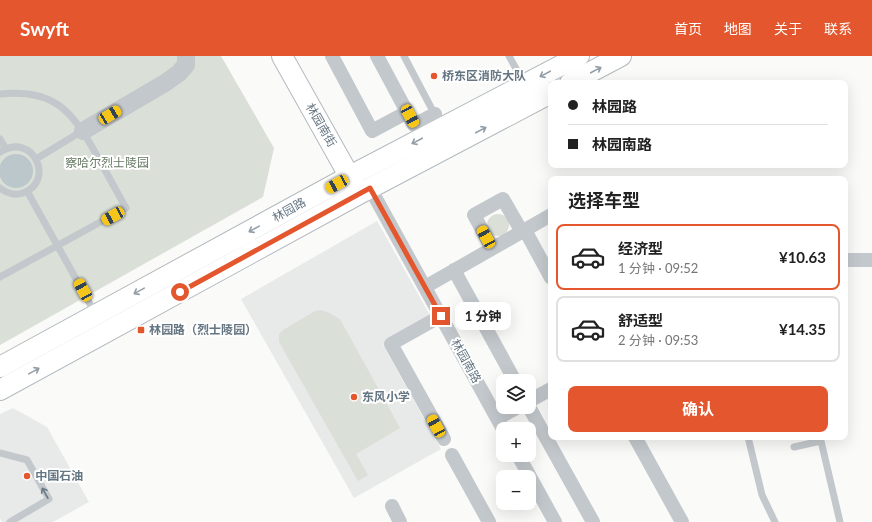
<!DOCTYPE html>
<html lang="zh">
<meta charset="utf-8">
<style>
body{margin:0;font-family:Lato,"Noto Sans SC",sans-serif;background:#f2f2f2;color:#222;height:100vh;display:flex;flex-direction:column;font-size:15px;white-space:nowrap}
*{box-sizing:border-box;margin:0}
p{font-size:13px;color:#767676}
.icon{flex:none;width:22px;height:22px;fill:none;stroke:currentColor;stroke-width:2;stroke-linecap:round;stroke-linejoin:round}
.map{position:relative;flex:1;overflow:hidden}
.panel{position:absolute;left:548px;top:120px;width:300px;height:264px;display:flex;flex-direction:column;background:#fff;border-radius:8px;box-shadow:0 4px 16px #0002}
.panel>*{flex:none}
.banner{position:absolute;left:548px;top:24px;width:300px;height:88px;border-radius:8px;box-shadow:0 4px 16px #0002;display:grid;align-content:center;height:88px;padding:0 20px;background:#fff}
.buttons{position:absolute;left:496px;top:318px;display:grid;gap:8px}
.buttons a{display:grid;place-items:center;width:40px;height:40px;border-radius:8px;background:#fff;box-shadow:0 4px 16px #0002;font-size:20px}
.end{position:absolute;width:18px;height:18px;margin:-9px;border:5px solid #e4572e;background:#fff;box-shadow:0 0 0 2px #fff}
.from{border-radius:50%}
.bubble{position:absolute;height:28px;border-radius:8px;background:#fff;box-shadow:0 4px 16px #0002;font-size:13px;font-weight:700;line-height:28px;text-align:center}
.car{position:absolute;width:12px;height:24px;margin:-12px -6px;border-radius:5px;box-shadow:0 0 3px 1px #0007;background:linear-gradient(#f5c518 24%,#345 0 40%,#f5c518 0 76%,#345 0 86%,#f5c518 0)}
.banner b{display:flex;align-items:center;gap:14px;height:38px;font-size:15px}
.banner b+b{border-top:1px solid #e0e0e0}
.banner i{width:10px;height:10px;background:#222}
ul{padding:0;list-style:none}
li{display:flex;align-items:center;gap:12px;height:66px;margin:0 8px 6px;padding:0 12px;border:2px solid #e0e0e0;border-radius:8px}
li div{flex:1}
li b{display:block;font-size:15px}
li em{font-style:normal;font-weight:700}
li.current{border-color:#e4572e}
li>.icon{width:36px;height:36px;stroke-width:1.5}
h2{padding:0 20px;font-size:18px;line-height:48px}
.action{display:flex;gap:8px;margin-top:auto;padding:8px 20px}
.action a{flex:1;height:46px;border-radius:8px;background:#e4572e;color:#fff;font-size:16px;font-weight:700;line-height:46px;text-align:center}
header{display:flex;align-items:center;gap:24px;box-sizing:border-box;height:56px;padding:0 20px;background:#e4572e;color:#fff}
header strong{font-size:19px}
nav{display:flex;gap:22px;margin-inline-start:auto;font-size:14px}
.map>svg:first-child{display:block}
.built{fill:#e8e9e9}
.green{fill:#dadfd7}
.water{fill:#bbc7cb}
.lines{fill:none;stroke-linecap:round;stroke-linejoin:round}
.secondary-casing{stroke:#b3babf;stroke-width:22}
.service{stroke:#c3c8cc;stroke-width:7}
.minor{stroke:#c3c8cc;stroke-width:14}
.tertiary{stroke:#c3c8cc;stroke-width:18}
.secondary{stroke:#fff;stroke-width:20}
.oneway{stroke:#939fa8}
.oneway2{stroke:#6a7a87}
.route{stroke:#e4572e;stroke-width:5}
.poi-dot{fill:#e4572e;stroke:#fff;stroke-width:1.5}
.labels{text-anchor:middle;stroke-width:4;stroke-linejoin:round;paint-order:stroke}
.poi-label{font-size:12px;font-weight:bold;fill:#657683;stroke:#fff;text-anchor:start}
.street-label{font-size:12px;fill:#657683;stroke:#fff}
.park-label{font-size:12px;fill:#687a64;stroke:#fff}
</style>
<header>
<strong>Swyft</strong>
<nav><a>首页</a><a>地图</a><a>关于</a><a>联系</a></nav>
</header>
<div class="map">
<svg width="872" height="466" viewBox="0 0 872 466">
<rect width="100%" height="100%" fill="#fafaf8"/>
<!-- built -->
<path class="built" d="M377,165L431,261L383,289L441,393L354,442L241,243Z
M13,352L47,371L89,446L53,466H2L0,462V358Z"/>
<!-- green -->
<path class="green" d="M0,0H221L274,92L263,141L0,289Z
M487 169a11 11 0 1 1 22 0a11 11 0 1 1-22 0Z
M321,254L330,257L340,263L400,372L356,398L368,419L358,425L279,286V278L283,274L315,255Z"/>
<!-- water -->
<path class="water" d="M-1 115a17 17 0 1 1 34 0a17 17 0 1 1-34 0Z"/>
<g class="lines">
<defs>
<path id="secondary" d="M282,0L356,132
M570,27L621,0
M0,311L350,120L579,0
M0,334L359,138L551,37"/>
</defs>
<!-- secondary casing -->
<use href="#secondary" class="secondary-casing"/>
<!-- service -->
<path class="service" d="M404,0L435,59
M509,0L524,27
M0,38C54,32 72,55 96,98C106,116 116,134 126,152L0,221
M0,83L6,93
M0,96C33,75 56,125 23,137C15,140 7,137 0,132
M36,103L82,75
M27,135L95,257
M748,381L762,439L775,466
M794,391L821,385L840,466
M0,397L27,404L49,443L10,466"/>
<!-- minor -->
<path class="minor" d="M332,0L372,75L400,60
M377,0L414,69L435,58
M370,132L503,373
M525,174L551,222
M492,192L474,159L503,143L522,176
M845,204H872
M454,214L515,325
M425,231L551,159
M441,260L391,288L444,383
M529,345L551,333
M529,351L593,466
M498,362L518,351
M635,381L682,466
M452,399L489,466
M518,399L555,466
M392,450L400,466"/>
<!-- tertiary -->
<path class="tertiary" d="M83,75L165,27L179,17L186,9V0"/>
<!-- secondary -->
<use href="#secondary" class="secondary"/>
</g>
<!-- one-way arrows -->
<defs><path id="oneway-shaft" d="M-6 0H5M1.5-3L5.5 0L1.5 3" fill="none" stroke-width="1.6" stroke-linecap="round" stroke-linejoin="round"/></defs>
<g class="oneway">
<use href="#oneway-shaft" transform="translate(596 14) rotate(-28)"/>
<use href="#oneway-shaft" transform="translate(545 18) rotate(152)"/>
<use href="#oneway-shaft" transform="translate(481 74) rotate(-28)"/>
<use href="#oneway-shaft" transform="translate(417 85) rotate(152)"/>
<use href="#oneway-shaft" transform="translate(254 173) rotate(151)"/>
<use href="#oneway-shaft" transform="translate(139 235) rotate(151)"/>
<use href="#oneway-shaft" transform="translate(34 315) rotate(-29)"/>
</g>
<use class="oneway2" href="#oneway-shaft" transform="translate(45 437) rotate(-119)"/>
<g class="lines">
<!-- route -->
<path class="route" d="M180,236L370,132L441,260"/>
</g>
<!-- markers -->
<g class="poi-dot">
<circle cx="434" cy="20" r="4"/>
<rect x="137" y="270" width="8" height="8" rx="2"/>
<circle cx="354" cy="341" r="4"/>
<circle cx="27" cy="420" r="4"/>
</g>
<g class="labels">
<!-- poi labels -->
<g class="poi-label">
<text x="442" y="24">桥东区消防大队</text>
<text x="149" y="278">林园路（烈士陵园）</text>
<text x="362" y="345">东风小学</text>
<text x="35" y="424">中国石油</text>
</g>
<!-- street labels -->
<g class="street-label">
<text transform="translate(321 69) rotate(60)" y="4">林园南街</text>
<text transform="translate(289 154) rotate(-29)" y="4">林园路</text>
<text transform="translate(466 305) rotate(61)" y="4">林园南路</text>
</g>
<!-- park labels -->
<g class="park-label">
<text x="107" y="111">察哈尔烈士陵园</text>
</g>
</g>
</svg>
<div class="buttons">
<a><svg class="icon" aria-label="layers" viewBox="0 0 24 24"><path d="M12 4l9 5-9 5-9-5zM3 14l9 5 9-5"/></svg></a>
<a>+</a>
<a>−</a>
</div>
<i class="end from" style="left:180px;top:236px"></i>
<i class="end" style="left:441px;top:260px"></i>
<div class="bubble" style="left:455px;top:246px;width:56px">1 分钟</div>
<i class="car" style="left:110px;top:59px;rotate:59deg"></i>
<i class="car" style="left:410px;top:60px;rotate:152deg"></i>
<i class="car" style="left:337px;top:128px;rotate:241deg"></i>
<i class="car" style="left:113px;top:160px;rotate:241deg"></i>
<i class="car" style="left:486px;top:181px;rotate:331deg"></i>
<i class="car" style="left:83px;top:234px;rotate:331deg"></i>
<i class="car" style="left:436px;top:370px;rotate:331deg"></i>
<div class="banner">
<b><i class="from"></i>林园路</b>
<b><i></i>林园南路</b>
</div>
<section class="panel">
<h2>选择车型</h2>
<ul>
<li class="current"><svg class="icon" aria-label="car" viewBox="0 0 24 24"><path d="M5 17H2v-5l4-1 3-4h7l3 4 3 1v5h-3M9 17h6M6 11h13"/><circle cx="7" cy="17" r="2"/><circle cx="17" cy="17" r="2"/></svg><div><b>经济型</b><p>1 分钟 · 09:52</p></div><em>¥10.63</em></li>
<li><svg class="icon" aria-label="car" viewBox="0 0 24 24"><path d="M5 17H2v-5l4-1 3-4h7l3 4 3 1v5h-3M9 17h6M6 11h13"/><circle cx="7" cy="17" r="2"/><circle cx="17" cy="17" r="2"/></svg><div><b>舒适型</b><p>2 分钟 · 09:53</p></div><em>¥14.35</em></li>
</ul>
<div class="action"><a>确认</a></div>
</section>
</div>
